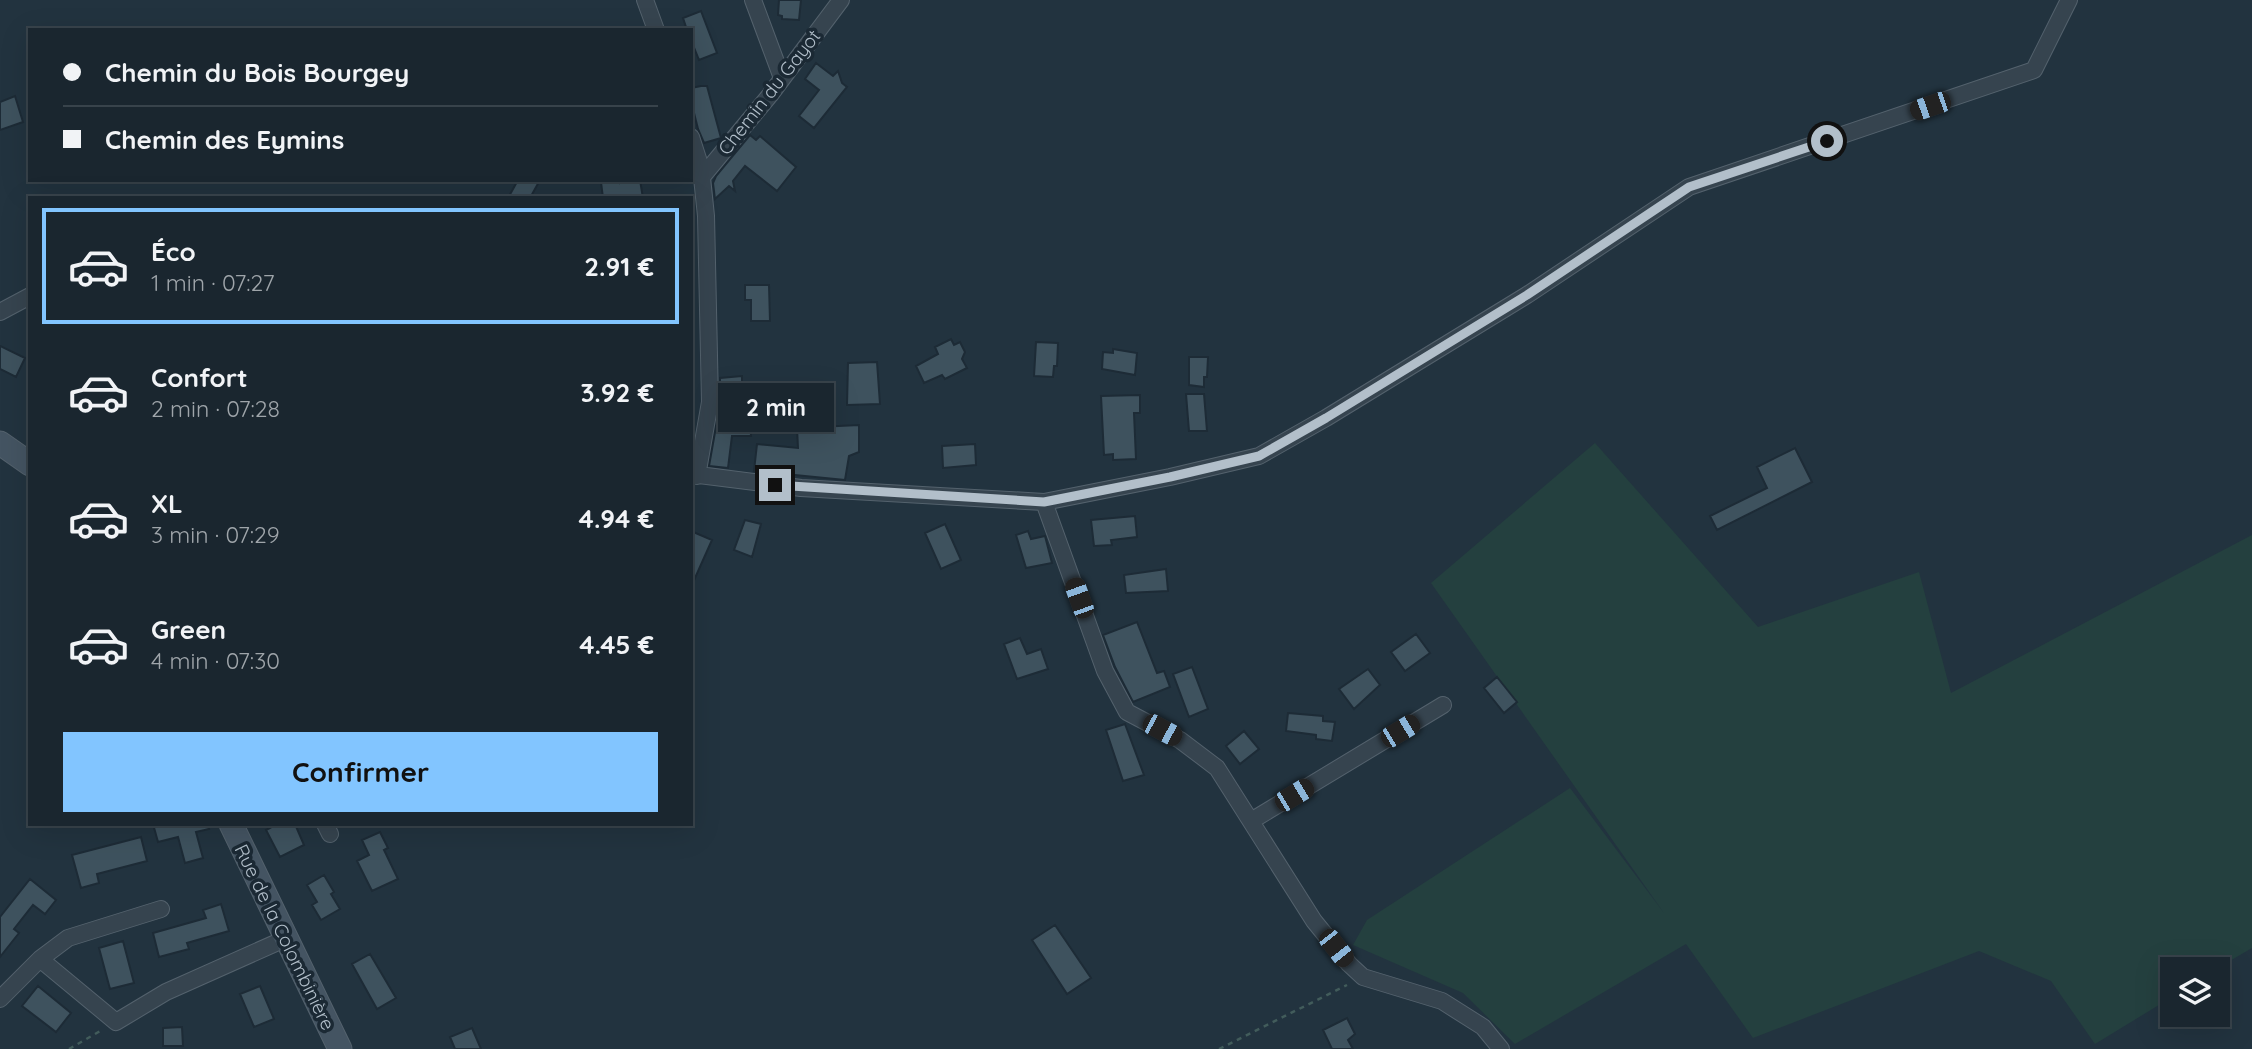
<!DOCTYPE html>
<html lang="fr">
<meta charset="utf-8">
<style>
body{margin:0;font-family:Quicksand,sans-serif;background:#27323b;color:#f1f3f6;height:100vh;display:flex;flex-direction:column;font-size:26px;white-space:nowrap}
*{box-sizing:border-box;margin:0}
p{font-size:23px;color:#9fa5aa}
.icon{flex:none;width:38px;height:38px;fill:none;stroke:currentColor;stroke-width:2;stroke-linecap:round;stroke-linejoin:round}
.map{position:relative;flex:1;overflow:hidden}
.drawer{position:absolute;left:28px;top:196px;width:665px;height:630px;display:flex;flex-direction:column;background:#1a262f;border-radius:0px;box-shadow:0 7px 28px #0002,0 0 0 2px #38434b}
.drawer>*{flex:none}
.banner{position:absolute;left:28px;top:28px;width:665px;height:154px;border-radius:0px;box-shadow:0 7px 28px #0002,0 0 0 2px #38434b;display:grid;align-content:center;height:154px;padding:0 35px;background:#1a262f}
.controls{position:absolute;left:2160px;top:957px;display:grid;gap:14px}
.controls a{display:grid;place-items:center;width:70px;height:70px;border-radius:0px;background:#1a262f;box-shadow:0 7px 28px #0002,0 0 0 2px #38434b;font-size:35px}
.end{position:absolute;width:32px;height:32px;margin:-16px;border:9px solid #b2bfca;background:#111;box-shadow:0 0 0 4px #111}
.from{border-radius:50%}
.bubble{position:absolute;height:49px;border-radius:0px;background:#1a262f;box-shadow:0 7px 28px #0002,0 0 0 2px #38434b;font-size:23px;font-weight:700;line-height:49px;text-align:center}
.car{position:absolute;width:21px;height:42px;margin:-21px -10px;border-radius:9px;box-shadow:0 0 5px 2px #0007;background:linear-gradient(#222 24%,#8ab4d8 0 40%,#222 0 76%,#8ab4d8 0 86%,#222 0)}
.banner b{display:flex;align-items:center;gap:24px;height:66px;font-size:26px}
.banner b+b{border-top:2px solid #38434b}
.banner i{width:18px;height:18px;background:#f1f3f6}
ul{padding:12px 0 0;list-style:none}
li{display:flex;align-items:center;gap:21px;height:116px;margin:0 14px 10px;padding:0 21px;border:4px solid transparent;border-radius:0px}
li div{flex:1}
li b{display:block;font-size:26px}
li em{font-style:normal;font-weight:700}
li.current{border-color:#82c5ff}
li>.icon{width:63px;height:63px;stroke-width:1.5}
.button{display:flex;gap:14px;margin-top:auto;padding:14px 35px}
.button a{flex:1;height:80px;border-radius:0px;background:#82c5ff;color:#111;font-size:28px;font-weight:700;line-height:80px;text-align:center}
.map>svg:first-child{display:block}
.green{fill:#24403f}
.building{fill:#3e525e;stroke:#1d2b36;stroke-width:2}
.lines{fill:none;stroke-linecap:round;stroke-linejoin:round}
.street-casing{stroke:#54626d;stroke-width:18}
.secondary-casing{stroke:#54626d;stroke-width:25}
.path{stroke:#425c5b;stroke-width:2.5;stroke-dasharray:5 5;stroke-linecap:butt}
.street{stroke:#36444f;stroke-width:16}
.secondary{stroke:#445462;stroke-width:23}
.route{stroke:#b2bfca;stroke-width:9}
.labels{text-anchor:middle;stroke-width:7;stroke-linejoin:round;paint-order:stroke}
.street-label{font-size:19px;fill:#b2bfca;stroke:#1b2934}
</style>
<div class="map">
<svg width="2252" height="1049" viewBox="0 0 2252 1049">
<rect width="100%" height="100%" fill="#22333f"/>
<!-- green -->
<path class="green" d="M1595,443L1758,627L1919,572L1951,693L2252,535V948L2216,969L2172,970V997L2095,1044L2051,981L1979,951L1753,1038L1686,944L1515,1044L1463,993L1353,945L1367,920L1570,788L1664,913L1431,583Z"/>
<!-- building -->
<path class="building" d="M779,0H801L799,20L782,19V16L778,15Z
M701,11L717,53L699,60L691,40V30H687L683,18Z
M816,63L833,76L838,71L842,83L847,87L814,128L799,116L819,90L805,79Z
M701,86H707L721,138L704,143L698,129L691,101V88Z
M15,96L23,122L0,130V102Z
M750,135L756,140L760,136L796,167L777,191L745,166L733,181L735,191L729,186L715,199L713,183L716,176Z
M518,180H540L530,198H508Z
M611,180H620V183L640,180L643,198H603L601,182Z
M745,285H769L770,321H751V300H745Z
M951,339L954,345L960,342L965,352L962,359L967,368L945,379L942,375L924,383L916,366L938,354L935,347Z
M1036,342L1058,343L1057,366H1054L1053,377L1034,376Z
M0,346L25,358L16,377L0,369Z
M1113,349L1137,353L1135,375L1102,369L1103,352L1113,353Z
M1189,357H1208L1207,377H1204V387L1189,385Z
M877,362L880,404L847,405L848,363Z
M742,376V401H749L751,436H732L728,468L709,466L720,404V378Z
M1186,394H1204L1207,431H1189Z
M1140,395V413H1134L1136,459L1113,460V454L1104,455L1101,396Z
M859,425V452L849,456L845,480L754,471L757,444L798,448L797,428Z
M975,444L976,465L943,468L942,446Z
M1795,448L1812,482L1717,530L1710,516L1767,488L1757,467Z
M1135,516L1137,537L1111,540L1112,545L1094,546L1091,520Z
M745,520L761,524L752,557L734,550Z
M945,524L961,560L941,569L925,533Z
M691,531L712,540L691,587Z
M1028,531L1031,539L1045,536L1052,563L1026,568L1016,535Z
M1166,569L1168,591L1126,593L1124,575Z
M1137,622L1157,673L1164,671L1170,687L1133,702L1115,667L1103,635Z
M1416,634L1430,653L1405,671L1391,652Z
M1020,638L1027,654L1041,649L1048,669L1017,679L1004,644Z
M1192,667L1208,709L1189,717L1173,674Z
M1368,669L1380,685L1354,709L1339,689Z
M1497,677L1517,702L1504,713L1484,688Z
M1288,713L1323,716V721L1335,722L1332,741L1316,739V735L1286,731Z
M1125,724L1144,775L1123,781L1106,730Z
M1244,731L1259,749L1240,764L1226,746Z
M153,824H208L209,829L196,832L203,858L185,863L178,837L158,842Z
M277,824H295L304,845L280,857L266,830Z
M380,832L388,848L384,850L398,879L372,891L357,861L369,855L362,840Z
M141,837L147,861L97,874L99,883L81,888L72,855Z
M324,875L334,892L331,894L340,909L321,920L312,905L317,902L307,885Z
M30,879L56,900L45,914L33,905L14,929L19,933L0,957V917Z
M221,904L229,931L187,943L189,949L159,957L153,933L206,918L203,910Z
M1055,925L1091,978L1067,994L1032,940Z
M123,941L134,983L110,989L99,948Z
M370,954L396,998L377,1009L352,964Z
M38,986L71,1013L56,1032L22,1006Z
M260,986L274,1019L254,1027L240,994Z
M1347,1018L1355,1034L1348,1040L1353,1049H1332L1323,1030Z
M182,1027L183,1046H163V1028Z
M472,1028L481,1049H455L450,1037Z"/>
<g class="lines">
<defs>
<path id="street" d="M645,0L656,30
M753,0L782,78
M691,137L701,168L706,216L710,402L697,476
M702,177L770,95L841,0
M0,312L30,296
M691,474L801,488L1044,502L1170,477L1259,456L1326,418L1527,295L1689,187L2034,70L2069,0
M1044,502L1105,671L1127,712L1180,740L1217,768L1314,921L1349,964L1363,977L1442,1001L1483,1027L1501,1049
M1251,821L1443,705
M325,824L330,834
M40,959L68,938L161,909
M0,999L40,959L116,1022L166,992L287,938"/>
<path id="secondary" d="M0,443L30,464
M231,824L340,1049"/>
</defs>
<!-- street casing -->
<use href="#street" class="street-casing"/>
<!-- secondary casing -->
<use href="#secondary" class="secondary-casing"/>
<!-- path -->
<path class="path" d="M69,1049L102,1030
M1219,1049L1347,985"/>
<!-- street -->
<use href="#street" class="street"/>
<!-- secondary -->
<use href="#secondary" class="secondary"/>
</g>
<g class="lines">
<!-- route -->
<path class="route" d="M775,485L1044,502L1170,477L1259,456L1326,418L1527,295L1689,187L1827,141"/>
</g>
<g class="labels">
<!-- street labels -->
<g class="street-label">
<text transform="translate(769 92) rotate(-52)" y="7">Chemin du Gayot</text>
<text transform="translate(285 937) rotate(64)" y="7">Rue de la Colombinière</text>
</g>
</g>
</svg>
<div class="controls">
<a><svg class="icon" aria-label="layers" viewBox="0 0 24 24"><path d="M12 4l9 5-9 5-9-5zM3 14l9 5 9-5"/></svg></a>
</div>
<i class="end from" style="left:1827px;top:141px"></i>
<i class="end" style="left:775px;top:485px"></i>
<div class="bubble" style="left:718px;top:383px;width:116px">2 min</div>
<i class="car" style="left:1930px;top:106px;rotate:251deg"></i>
<i class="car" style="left:1079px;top:598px;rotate:340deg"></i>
<i class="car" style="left:1162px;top:730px;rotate:118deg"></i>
<i class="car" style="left:1400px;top:731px;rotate:59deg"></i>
<i class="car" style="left:1294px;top:795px;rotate:59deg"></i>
<i class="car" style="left:1336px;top:948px;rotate:142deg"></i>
<div class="banner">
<b><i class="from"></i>Chemin du Bois Bourgey</b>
<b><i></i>Chemin des Eymins</b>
</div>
<section class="drawer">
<ul>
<li class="current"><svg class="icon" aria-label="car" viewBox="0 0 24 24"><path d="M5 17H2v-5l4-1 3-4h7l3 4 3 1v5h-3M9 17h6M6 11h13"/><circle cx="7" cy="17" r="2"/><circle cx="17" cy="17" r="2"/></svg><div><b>Éco</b><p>1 min · 07:27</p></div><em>2.91 €</em></li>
<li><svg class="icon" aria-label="car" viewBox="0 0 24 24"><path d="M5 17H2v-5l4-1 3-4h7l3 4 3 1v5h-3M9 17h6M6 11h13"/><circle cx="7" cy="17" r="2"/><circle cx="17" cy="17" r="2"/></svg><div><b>Confort</b><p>2 min · 07:28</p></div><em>3.92 €</em></li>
<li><svg class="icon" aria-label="car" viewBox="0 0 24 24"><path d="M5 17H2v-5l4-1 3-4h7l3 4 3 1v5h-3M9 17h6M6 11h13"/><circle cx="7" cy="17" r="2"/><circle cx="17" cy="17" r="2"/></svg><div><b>XL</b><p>3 min · 07:29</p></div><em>4.94 €</em></li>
<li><svg class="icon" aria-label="car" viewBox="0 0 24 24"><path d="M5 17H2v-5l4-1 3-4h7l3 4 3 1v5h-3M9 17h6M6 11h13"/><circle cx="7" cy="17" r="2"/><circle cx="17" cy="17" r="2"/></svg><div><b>Green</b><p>4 min · 07:30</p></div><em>4.45 €</em></li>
</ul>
<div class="button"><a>Confirmer</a></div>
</section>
</div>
